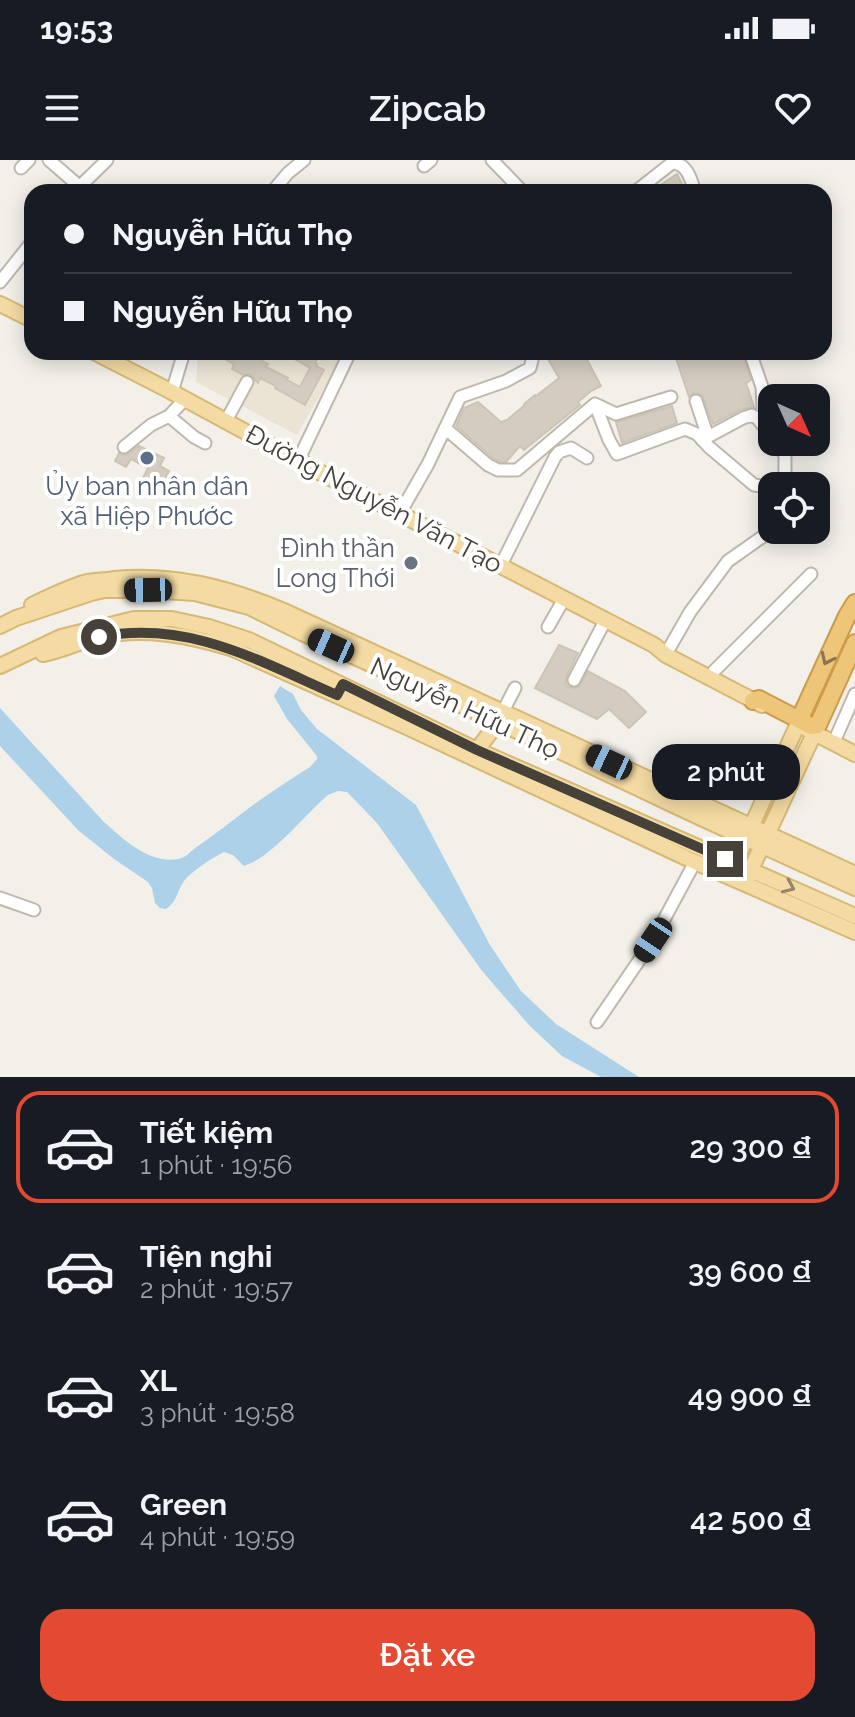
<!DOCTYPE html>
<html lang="vi">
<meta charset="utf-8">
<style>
body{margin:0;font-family:Raleway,sans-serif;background:#20242c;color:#f1f3f6;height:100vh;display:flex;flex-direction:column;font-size:30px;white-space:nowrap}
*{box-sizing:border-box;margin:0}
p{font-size:26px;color:#9ea1a6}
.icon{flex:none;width:44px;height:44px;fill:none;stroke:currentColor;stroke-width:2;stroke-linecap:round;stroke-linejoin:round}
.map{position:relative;height:917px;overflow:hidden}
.details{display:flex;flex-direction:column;background:#171b24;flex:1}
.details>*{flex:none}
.banner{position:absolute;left:24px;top:24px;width:808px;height:176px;border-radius:24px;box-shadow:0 4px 20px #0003;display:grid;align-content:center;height:176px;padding:0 40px;background:#171b24}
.needle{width:52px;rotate:135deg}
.fabs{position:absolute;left:758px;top:224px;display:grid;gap:16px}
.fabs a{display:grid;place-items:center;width:72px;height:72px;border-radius:16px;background:#171b24;box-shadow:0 4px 20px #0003;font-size:40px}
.end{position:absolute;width:36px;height:36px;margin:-18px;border:10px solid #464139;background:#fff;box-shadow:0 0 0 4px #fff}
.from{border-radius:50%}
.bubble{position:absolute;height:56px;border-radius:24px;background:#171b24;box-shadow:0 4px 20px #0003;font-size:26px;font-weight:600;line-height:56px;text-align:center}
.car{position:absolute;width:24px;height:48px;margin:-24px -12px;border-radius:10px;box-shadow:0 0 6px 2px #0007;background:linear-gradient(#222 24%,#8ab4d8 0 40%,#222 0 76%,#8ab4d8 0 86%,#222 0)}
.banner b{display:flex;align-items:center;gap:28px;height:76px;font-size:30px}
.banner b+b{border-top:2px solid #363941}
.banner i{width:20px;height:20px;background:#f1f3f6}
ul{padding:14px 0 0;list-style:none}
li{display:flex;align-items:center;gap:24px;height:112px;margin:0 16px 12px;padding:0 24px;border:4px solid transparent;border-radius:24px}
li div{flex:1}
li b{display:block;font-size:30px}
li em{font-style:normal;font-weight:600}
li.selected{border-color:#e34a31}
li>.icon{width:72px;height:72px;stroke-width:1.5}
.primary-button{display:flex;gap:16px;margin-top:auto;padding:16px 40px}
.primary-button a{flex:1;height:92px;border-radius:24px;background:#e34a31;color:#fff;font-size:32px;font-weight:600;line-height:92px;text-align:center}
.status{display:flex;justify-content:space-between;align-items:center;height:56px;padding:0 40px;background:#171b24;direction:ltr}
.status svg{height:22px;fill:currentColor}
header{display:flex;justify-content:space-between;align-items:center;height:104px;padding:0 40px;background:#171b24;font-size:36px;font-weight:600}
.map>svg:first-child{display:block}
.education{fill:#ebe4d5}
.water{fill:#add1e9}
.building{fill:#d4ccc1;stroke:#cec4b4;stroke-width:2}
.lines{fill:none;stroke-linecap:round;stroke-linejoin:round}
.minor-casing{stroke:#beb8ad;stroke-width:15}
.major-casing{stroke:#d7b874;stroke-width:18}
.highway-casing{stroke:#cd9b4a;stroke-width:20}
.minor{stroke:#fff;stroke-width:11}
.major{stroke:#f4dba3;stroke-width:14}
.highway{stroke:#eec67a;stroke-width:16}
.oneway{stroke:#897653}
.oneway2{stroke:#948669}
.route{stroke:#464139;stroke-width:10}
.service-dot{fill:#5c6f8a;stroke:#fff;stroke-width:3}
.worship-dot{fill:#6b7280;stroke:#fff;stroke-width:3}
.labels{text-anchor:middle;stroke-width:8;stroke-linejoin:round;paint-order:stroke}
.service-label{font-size:26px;fill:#4e5e75;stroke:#fff}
.street-label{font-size:26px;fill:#464139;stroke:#fff}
.worship-label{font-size:26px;fill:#5b616d;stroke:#fff;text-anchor:end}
</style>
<div class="status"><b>19:53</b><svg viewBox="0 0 49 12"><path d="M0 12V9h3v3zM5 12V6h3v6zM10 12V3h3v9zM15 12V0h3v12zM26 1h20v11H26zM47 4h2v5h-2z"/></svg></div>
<header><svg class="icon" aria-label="menu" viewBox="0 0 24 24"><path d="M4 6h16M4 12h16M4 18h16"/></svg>Zipcab<svg class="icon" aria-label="heart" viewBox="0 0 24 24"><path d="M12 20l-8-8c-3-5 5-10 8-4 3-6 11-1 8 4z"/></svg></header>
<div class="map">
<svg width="855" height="917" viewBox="0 0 855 917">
<rect width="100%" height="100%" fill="#f3f0ea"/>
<!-- education -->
<path class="education" d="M198,192H345L297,275L196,222Z"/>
<!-- water -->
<path class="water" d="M280,526L293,534L301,550L317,569L416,645L490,785L521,831L556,864L639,917H601L562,896L529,865L482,811L377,663L347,632L338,631L328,635C304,655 273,697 244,706L233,695L224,692C211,699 194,709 184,721C177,731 177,742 166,749L160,748L155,743L152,728L148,722L114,699L78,670L0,586V548L103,661C123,679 149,704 178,699C185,698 189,693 194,689C214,675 233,660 253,645C271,632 291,619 310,607L317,599V596L287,559L274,536Z"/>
<!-- building -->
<path class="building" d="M677,14L686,32H663L659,26Z
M212,192H246L268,204L266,207L288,218L287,220L300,227L310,208L293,198L296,192H308L318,197L315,203L317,204L316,206L324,210L305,245L275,228L276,226L260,218L258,223L250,214L243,215L232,209L234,204Z
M544,192H583L601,226L591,231L578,242L580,245L524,290L520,286L506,302H500L493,298L456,266L464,248L478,242L501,262L507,260L525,245L524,244L535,235L536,236L559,218Z
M674,192H742L751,220L746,223L754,247L740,250L713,264L702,235L694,233L689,237Z
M672,246L677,263L622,283L616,262Z
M139,286L164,298L160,306L169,311L160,329L142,320L148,308L131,299L126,307L115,301L119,293L126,295Z
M409,395L419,400L413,411L403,406Z
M559,485L578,493L566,517V524L569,527L575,528L579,527L588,511L625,531L646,552L629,568L609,549L597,559L535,528Z"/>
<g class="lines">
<defs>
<path id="minor" d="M49,0L79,26
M492,0L523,32
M424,6L431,0
M21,8L29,0
M74,32L107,0
M272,32L288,13L304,0
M635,32L672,3C687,3 691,19 695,32
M0,122L32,82
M750,192L762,227L764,265
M172,232L184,192
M185,239L169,256L194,277L205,283
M696,241L708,277
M595,244L609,280L617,294L685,269L697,274L709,287L754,325L768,327L782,320L785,313V295L775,282
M226,261L247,222
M445,268L488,305L498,310H517L595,244L616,254L671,237
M702,280L743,258L752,255L758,259L772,277
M124,287L151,265L169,256
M298,301L350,192
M400,353L428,304L460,237L506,221L530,208L534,192
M501,405L555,297L559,292L571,288L587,298
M548,467L564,439
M670,487L690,452L728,401L772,370
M714,511L811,414
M574,520L606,459
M499,559L515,528
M837,575L855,534
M0,738L34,750
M597,862L653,780L695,702"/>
<path id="major" d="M0,144L32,160
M94,192L172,232L340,323L654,485L666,495L762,545
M32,445C48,437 66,429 83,423C93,420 104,421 114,419C174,413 229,428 284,451L855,714
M0,466L16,458L91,433L105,430H148L195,433L249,447L302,473L498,562L701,658L855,728
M43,494C61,491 79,482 96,477C143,466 187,475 231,488L407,567L695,702L855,772
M0,506L61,477L134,459H172L209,467L249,480L477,590L855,756
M801,566L855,594
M477,590L498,562
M732,709L801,557
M748,716L818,565"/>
<path id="highway" d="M753,541L759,539L811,566L818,565L855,483
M801,556L847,456L855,443"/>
</defs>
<!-- minor casing -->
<use href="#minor" class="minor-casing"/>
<!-- major casing -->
<use href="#major" class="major-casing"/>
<!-- highway casing -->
<use href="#highway" class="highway-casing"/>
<!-- minor -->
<use href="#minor" class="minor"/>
<!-- major -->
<use href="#major" class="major"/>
<!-- highway -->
<use href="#highway" class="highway"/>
</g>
<!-- one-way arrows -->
<defs><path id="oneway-chevron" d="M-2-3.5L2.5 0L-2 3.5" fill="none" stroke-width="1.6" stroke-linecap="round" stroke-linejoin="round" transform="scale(2)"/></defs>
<use class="oneway" href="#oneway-chevron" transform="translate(827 499) rotate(115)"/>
<use class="oneway2" href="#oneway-chevron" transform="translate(789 727) rotate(24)"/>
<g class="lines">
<!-- route -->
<path class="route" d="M99,477C187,459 259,501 337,535L343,524L477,590L725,699"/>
</g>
<!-- markers -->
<circle class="service-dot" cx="147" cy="298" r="8"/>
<circle class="worship-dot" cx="411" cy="403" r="8"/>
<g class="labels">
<!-- service labels -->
<g class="service-label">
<text x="147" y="335">Ủy ban nhân dân<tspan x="147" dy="30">xã Hiệp Phước</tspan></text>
</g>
<!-- street labels -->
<g class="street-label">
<text transform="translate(374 339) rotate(28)" y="9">Đường Nguyễn Văn Tạo</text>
<text transform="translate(465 548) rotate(25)" y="9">Nguyễn Hữu Thọ</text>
</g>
<!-- worship labels -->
<g class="worship-label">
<text x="395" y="397">Đình thần<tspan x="395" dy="30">Long Thới</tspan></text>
</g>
</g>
</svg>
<div class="fabs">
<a><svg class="needle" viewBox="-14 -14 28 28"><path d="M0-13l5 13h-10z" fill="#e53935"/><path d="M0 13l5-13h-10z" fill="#9ea1a6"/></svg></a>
<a><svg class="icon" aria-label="locate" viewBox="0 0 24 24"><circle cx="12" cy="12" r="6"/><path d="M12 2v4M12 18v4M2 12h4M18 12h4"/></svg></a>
</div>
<i class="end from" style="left:99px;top:477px"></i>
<i class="end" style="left:725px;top:699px"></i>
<div class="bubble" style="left:652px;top:584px;width:148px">2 phút</div>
<i class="car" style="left:148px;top:430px;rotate:269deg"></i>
<i class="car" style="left:331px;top:486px;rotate:294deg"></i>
<i class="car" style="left:609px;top:602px;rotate:295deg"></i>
<i class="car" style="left:653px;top:780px;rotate:214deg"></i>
<div class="banner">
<b><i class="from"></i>Nguyễn Hữu Thọ</b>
<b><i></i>Nguyễn Hữu Thọ</b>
</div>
</div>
<section class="details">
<ul>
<li class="selected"><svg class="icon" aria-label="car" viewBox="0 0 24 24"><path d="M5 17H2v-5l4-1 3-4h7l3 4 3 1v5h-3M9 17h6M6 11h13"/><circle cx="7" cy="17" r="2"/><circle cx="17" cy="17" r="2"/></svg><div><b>Tiết kiệm</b><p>1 phút · 19:56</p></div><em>29 300 ₫</em></li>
<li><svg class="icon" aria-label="car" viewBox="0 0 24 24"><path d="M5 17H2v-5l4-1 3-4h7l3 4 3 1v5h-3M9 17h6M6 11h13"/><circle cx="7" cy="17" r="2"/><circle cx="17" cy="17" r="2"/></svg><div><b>Tiện nghi</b><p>2 phút · 19:57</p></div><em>39 600 ₫</em></li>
<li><svg class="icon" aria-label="car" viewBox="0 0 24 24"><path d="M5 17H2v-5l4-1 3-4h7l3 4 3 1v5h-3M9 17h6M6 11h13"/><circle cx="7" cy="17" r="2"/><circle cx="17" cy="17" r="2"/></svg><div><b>XL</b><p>3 phút · 19:58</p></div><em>49 900 ₫</em></li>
<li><svg class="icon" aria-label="car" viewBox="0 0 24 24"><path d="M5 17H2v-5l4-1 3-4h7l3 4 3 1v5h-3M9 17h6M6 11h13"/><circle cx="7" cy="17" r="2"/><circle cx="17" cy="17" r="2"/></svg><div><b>Green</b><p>4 phút · 19:59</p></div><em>42 500 ₫</em></li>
</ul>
<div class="primary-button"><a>Đặt xe</a></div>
</section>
